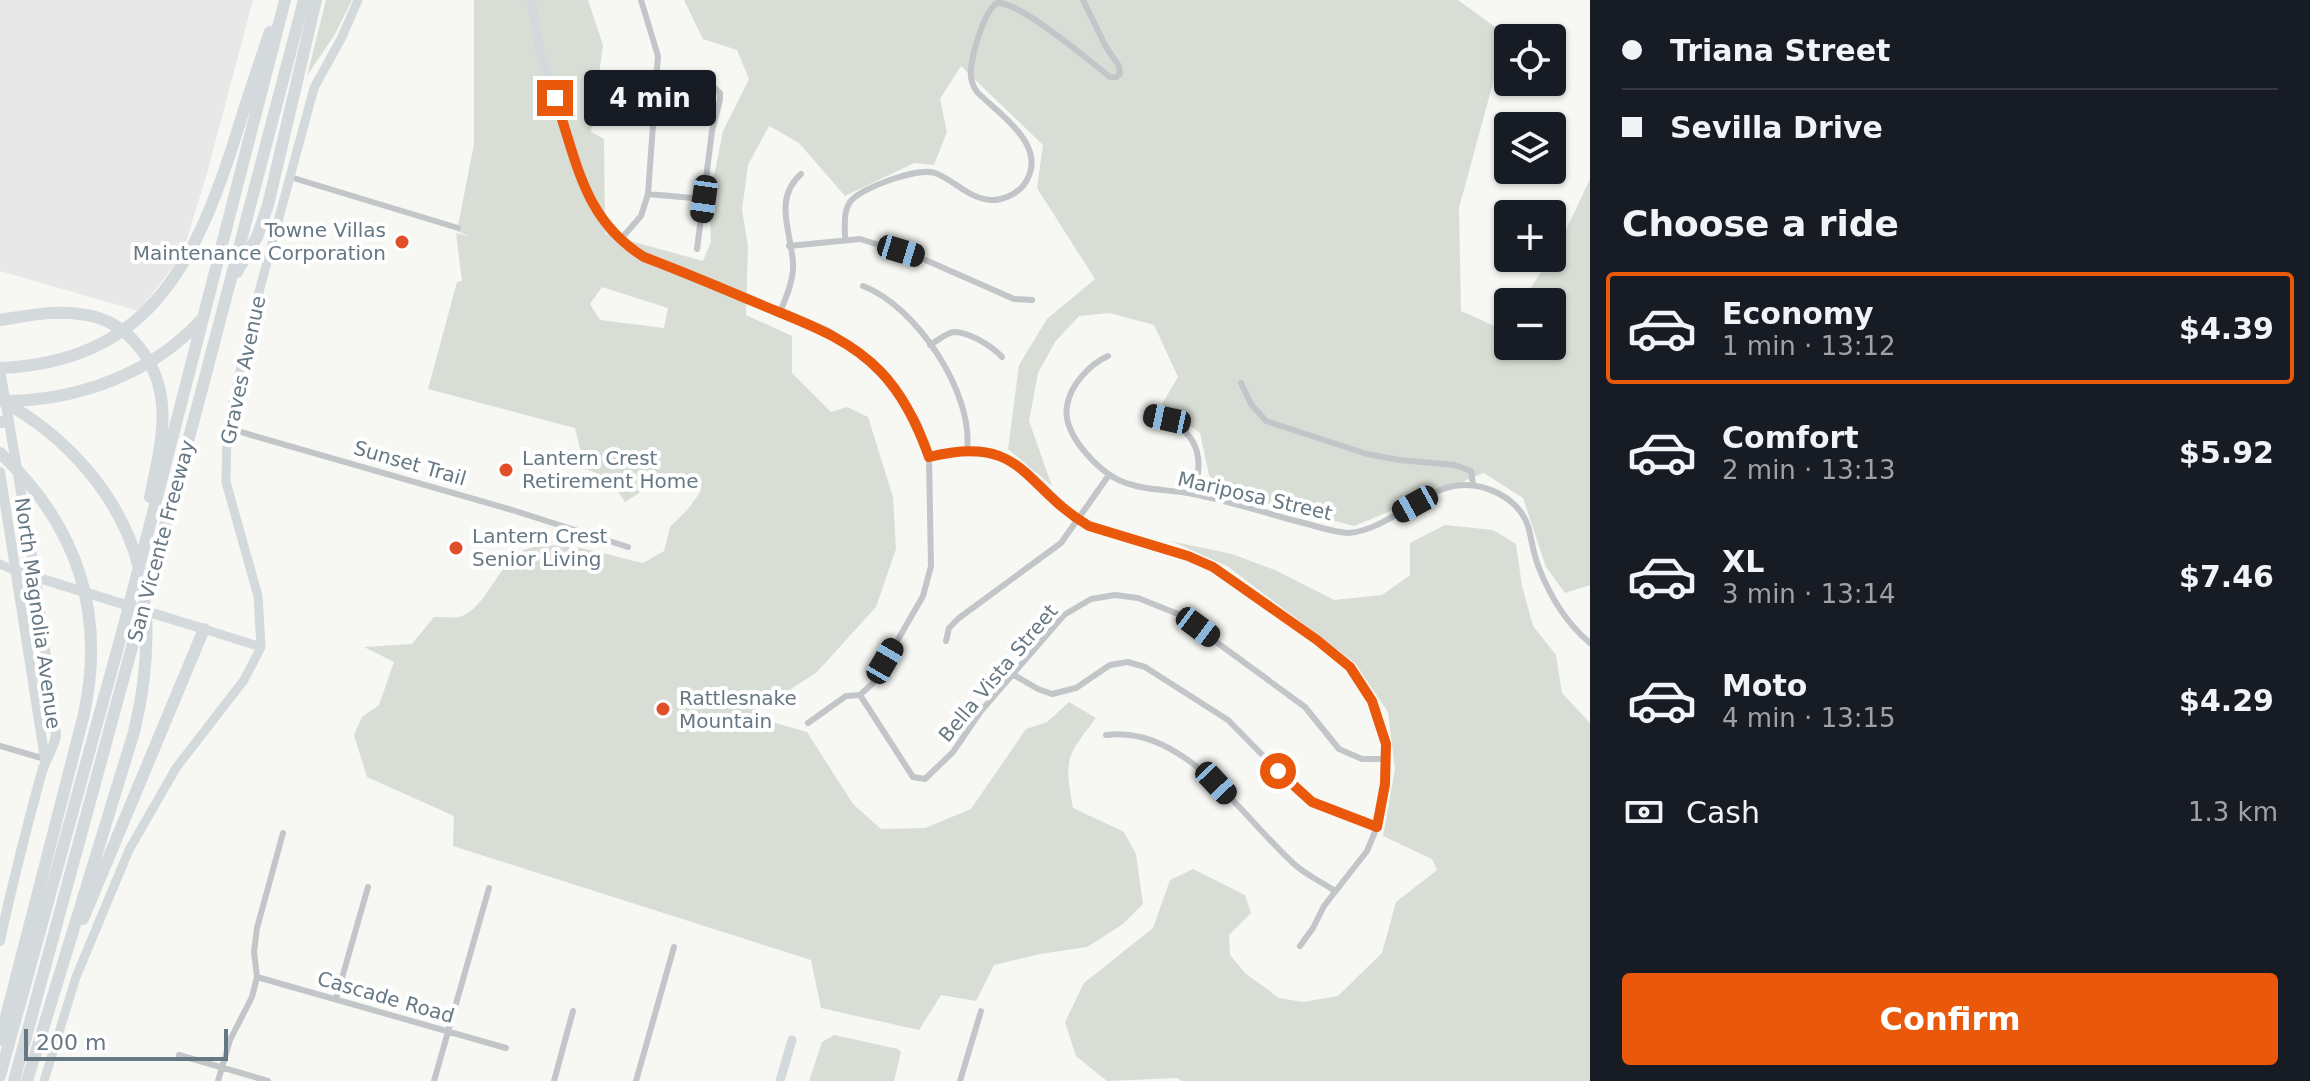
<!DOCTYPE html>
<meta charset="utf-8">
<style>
body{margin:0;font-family:"DejaVu Sans",sans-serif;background:#20242c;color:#f1f3f6;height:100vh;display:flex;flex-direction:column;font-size:30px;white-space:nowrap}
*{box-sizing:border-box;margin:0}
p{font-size:26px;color:#9ea1a6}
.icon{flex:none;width:44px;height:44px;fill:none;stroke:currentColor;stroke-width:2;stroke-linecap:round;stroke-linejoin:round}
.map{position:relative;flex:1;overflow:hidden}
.sheet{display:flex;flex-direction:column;background:#171b24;width:720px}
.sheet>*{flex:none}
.banner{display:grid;align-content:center;height:176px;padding:0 32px;background:#171b24}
.tools{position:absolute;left:1494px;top:24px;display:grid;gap:16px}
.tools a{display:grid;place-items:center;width:72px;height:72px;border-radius:8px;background:#171b24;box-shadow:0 2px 6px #0004;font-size:40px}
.scale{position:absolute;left:24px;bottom:20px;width:204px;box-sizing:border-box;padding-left:8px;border:4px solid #667884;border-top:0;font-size:22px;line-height:28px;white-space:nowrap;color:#667884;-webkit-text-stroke:6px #fff;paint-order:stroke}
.end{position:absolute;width:36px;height:36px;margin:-18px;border:10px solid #ea580c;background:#fff;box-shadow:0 0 0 4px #fff}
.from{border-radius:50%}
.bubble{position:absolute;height:56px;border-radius:8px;background:#171b24;box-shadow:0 2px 6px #0004;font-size:26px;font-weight:700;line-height:56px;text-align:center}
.car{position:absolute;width:24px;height:48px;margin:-24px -12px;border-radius:10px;box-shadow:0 0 6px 2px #0007;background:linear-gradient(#222 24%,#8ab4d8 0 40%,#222 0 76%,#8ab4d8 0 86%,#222 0)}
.banner b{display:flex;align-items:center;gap:28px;height:76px;font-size:30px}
.banner b+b{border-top:2px solid #363941}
.banner i{width:20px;height:20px;background:#f1f3f6}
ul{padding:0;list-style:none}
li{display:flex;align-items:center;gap:24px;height:112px;margin:0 16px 12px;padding:0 16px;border:4px solid transparent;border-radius:8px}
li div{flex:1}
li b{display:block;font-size:30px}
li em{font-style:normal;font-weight:700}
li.active{border-color:#ea580c}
li>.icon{width:72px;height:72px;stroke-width:1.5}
h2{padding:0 32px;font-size:36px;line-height:96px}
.pay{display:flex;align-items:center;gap:20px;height:88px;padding:0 32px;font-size:30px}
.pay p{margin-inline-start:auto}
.cta{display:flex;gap:16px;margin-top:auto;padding:16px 32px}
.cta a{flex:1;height:92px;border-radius:8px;background:#ea580c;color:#fff;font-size:32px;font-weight:700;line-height:92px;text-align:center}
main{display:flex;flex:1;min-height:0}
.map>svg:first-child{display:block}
.built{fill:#e7e8e7}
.green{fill:#d8ded5;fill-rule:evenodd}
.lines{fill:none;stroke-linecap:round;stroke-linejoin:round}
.street{stroke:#c2c6c9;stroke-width:6}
.secondary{stroke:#d4d9dc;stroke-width:9}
.primary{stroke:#d4d9dc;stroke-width:10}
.highway{stroke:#d4d9dc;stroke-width:12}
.route{stroke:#ea580c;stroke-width:10}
.poi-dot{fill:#e04e2a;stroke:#fff;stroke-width:3}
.labels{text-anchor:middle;stroke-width:8;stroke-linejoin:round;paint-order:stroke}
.poi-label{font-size:20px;fill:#667884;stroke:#fff;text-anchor:start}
.street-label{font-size:20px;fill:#667884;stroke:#fff}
</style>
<main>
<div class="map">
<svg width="1590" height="1081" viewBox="0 0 1590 1081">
<rect width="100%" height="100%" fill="#f7f7f4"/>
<!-- built -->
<path class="built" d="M0,0H253L207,173L182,255L139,311L0,271Z"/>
<!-- green -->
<path class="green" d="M326,0H352L335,34L307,76Z
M474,0H588L603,45L591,132L604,139L605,234L703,261L711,242L709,202L723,131L749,79L737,50L703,39L684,0H1458L1506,35L1459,208L1461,311L1508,332V346H1552V302H1528L1530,289L1558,247L1590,179V585L1565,593L1546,567L1523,498L1484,473L1354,526L1212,489L1200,433L1162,404L1178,377L1154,325L1110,313L1079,316L1055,342L1038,373L1029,421L1052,486L1008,449L1019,365L1047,319L1095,279L1037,188L1043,145L961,66L940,99L947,132L934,165L914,163L845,196L799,143L769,126L748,165L742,210L748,246L746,315L792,336V373L831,412L847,407L868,417L893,497L896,549L876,607L817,672L750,716L807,732L853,804L881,829L925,828L971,809L1026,729L1047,722L1069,702L1096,718C1066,757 1064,759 1073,808L1124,832L1136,854L1143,904L1123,924L1087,947L1040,954L994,965L976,1001L941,995L919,1030L821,1008L811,960L453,846L454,816L367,777L354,735L362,717L379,705L394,662L364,647L412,644L434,617C442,617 452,618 459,617C485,611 497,565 522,551C552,535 611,556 643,563L664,551L670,527L688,509L701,491L679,478L653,484L625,502C615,485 604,474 585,469L575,428L428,389L457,282L462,281L456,233L469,236L457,231L474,144ZM602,287L668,308L664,328L600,320L590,304Z
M1445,525L1493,530L1516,544L1522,586L1533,626L1556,655L1562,693L1590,723V1081H1182L1177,1078L1107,1081L1076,1056L1065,1022L1084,983L1153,928L1170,880L1193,869L1245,895L1251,913L1229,935L1230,955L1245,973L1279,998L1303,1002L1338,996L1382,953L1396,902L1437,870L1432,859L1383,836L1395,769L1388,712L1355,663L1227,566L1171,541L1232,554L1275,570L1334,600L1382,595L1410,575V543Z
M834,1035L898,1049L901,1052L894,1081H809L822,1042Z"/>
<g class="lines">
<!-- street -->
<path class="street" d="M656,78L711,85L720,93V100L712,131L697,249
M604,91L655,94
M290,177L458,228
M648,194L704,199
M845,238C845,227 843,212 850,202C860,188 918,167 935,173C954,180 968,198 990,200C1001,201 1015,195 1023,186C1052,148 1001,116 977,92C972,85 970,77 971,68C973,52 984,11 997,3C1018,0 1090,61 1110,77H1116L1120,74L1119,66L1106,47L1083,0
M620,240L641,216L648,194L658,56L641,0
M789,246L860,239L921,258L1014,299L1032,300
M863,286C916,306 974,393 967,450
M780,312C786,298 794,279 793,263C791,231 773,199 801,174
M930,345C937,341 946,333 954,332C969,332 992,346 1002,357
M1108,356C1090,364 1070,385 1067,406C1062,433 1097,471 1121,481C1144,491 1169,489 1193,494C1229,501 1265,513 1300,522C1316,526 1332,532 1348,533C1388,530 1418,492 1454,486C1483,481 1518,497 1528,526C1532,540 1533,554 1539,568C1550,596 1566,623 1590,643
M1241,383L1251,404L1266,421L1367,454L1399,460L1455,465L1471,471L1473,484
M1148,415C1192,424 1208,450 1193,494
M227,428L512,510L628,547
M1079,520L1089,526L1188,556L1213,567L1343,660L1368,693L1386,744L1385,784L1377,827L1367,851L1324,906L1313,928L1300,946
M946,641L949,628L959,618L1061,543L1109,475
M1012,674L1038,689L1052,694L1076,688L1110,665L1128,662L1145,667L1228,720L1294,787L1312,802L1333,812L1377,827
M860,695L913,777L925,779L953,752L981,711L1064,615L1091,599L1115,595L1138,598L1178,614L1305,707L1339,749L1362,759H1386
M860,695L873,683L923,596L931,566L929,457
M808,723L846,696L860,695
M1106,735C1184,724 1243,818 1294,864C1306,875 1322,882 1335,891
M0,746L45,759
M257,977L506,1048
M336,999L368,887
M179,1055L268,1081
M218,1081L230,1040L252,997L257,977L254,952L257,928L283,833
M434,1081L489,888
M554,1081L573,1011
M636,1081L674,947
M960,1081L981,1011"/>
<!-- secondary -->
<path class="secondary" d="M531,0L540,52L589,199L611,232L644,257L828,332L856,350L881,372L899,395L917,424L929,457C964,448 999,448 1029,474C1046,489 1060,507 1079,520
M0,564L16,571
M204,629L261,647
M44,1081L76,977L129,850L176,768L244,680L261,647L258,596L226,482L227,428L253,314L314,88L342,37L358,0
M780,1081L792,1040"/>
<!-- primary -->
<path class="primary" d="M0,370L36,579L56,735C54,749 44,761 41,775C26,830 12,885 0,941
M0,472L45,759
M16,571L204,629"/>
<!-- highway -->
<path class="highway" d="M237,272L257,237L268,205L316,0
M0,320C26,316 53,310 79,314C100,316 119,325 133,340C177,387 162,440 150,497
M0,368C144,362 192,270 232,148C244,109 257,70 270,32
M0,400C65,434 121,496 139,568
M3,401C77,401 152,374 202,319
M0,422L8,421
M0,453C77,525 106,611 84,714L0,1040
M83,919L204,629
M0,1076L123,629L285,0
M14,1081L197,408L304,0
M27,1081L134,732C144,692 148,655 146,614"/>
</g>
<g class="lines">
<!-- route -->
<path class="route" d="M555,98C577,161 583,219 644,257C684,272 724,289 764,306C805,323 849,338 881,372C904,396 918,426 929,457C1025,433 1022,487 1089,526L1188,556L1213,567L1317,640L1350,667L1372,701L1386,744L1385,784L1377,827L1312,802L1278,771"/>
</g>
<!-- markers -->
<g class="poi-dot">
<circle cx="402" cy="242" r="8"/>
<circle cx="506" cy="470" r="8"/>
<circle cx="456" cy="548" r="8"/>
<circle cx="663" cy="709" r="8"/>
</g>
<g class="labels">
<!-- poi labels -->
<g class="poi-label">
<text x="386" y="237" text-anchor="end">Towne Villas<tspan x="386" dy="23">Maintenance Corporation</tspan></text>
<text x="522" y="465">Lantern Crest<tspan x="522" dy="23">Retirement Home</tspan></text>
<text x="472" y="543">Lantern Crest<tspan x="472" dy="23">Senior Living</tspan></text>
<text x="679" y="705">Rattlesnake<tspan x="679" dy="23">Mountain</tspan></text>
</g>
<!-- street labels -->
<g class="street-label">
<text transform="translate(243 370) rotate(-78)" y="7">Graves Avenue</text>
<text transform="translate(410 463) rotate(16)" y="7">Sunset Trail</text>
<text transform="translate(1255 496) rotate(13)" y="7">Mariposa Street</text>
<text transform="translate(161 541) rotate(-75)" y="7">San Vicente Freeway</text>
<text transform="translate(38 613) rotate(82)" y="7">North Magnolia Avenue</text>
<text transform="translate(998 673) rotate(-50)" y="7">Bella Vista Street</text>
<text transform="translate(386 997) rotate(16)" y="7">Cascade Road</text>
</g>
</g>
</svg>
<div class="tools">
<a><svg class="icon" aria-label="locate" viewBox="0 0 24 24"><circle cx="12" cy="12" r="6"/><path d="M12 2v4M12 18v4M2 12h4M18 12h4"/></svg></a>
<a><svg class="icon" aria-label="layers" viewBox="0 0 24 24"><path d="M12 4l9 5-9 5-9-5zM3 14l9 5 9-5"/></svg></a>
<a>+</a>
<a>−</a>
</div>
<div class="scale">200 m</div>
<i class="end from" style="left:1278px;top:771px"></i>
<i class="end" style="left:555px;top:98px"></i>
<div class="bubble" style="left:584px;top:70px;width:132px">4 min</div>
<i class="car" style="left:704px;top:199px;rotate:188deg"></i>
<i class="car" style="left:901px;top:251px;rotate:107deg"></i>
<i class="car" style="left:1167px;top:419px;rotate:282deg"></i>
<i class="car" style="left:1415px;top:504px;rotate:241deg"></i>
<i class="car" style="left:1198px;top:627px;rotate:127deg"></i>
<i class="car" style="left:885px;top:661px;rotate:30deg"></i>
<i class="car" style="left:1216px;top:783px;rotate:137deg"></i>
</div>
<section class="sheet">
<div class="banner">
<b><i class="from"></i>Triana Street</b>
<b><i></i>Sevilla Drive</b>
</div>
<h2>Choose a ride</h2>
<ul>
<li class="active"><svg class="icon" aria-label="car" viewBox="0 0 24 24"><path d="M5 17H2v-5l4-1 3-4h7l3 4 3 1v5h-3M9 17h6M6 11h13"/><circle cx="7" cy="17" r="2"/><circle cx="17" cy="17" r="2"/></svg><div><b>Economy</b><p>1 min · 13:12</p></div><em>$4.39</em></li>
<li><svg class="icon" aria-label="car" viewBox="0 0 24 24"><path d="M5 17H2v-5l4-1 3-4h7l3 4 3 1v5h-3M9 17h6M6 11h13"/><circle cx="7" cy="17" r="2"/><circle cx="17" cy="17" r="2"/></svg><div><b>Comfort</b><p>2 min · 13:13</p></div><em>$5.92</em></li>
<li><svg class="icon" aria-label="car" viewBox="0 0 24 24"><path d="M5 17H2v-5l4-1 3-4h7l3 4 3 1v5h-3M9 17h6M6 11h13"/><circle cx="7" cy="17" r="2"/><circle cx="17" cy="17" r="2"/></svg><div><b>XL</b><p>3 min · 13:14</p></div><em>$7.46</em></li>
<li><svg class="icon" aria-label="car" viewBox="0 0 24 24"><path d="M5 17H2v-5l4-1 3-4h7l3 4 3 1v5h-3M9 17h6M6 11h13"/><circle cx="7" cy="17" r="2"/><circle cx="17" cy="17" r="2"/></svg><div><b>Moto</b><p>4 min · 13:15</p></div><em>$4.29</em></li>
</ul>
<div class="pay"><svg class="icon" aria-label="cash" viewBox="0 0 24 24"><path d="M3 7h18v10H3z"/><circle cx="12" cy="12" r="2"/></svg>Cash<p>1.3 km</p></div>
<div class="cta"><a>Confirm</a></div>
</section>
</main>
